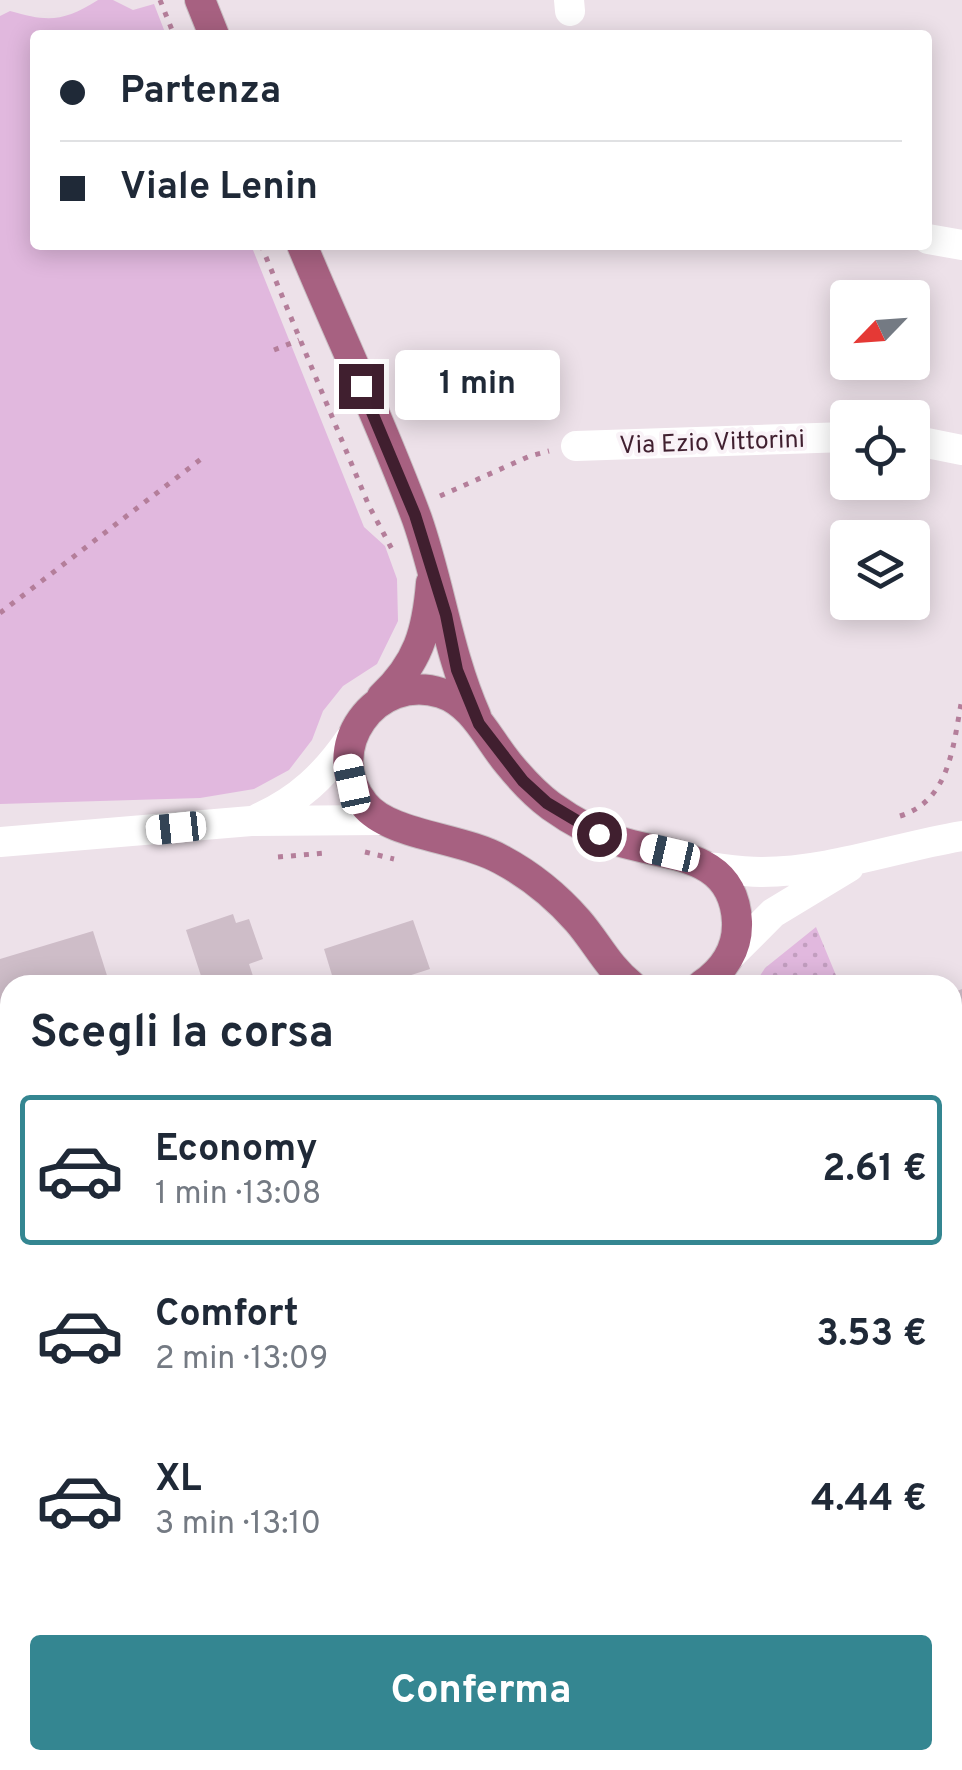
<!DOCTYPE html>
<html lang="it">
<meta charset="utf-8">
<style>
body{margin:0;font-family:Overpass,sans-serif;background:#f2f2f3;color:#1f2937;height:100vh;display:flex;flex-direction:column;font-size:38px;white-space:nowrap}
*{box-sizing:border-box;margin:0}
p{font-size:32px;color:#747a83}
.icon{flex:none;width:55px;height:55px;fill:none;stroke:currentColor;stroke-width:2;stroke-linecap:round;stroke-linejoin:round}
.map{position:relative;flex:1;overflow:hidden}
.side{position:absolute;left:0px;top:975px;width:962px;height:795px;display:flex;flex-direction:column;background:#fff;border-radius:30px 30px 0 0;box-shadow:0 5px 25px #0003}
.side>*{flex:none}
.hud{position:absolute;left:30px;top:30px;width:902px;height:220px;border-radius:10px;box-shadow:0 5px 25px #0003;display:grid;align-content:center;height:220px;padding:0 30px;background:#fff}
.needle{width:65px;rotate:245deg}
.fabs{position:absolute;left:830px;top:280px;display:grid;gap:20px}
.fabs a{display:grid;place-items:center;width:100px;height:100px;border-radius:10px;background:#fff;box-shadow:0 5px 25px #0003;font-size:50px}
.end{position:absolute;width:45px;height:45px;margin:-22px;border:12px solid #401f2f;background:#fff;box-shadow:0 0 0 5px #fff}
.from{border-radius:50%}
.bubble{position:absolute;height:70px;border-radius:10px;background:#fff;box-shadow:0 5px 25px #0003;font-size:32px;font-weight:700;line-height:70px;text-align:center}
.car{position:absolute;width:30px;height:60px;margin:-30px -15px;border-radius:12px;box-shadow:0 0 8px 2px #0007;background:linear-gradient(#fff 24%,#345 0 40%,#fff 0 76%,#345 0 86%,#fff 0)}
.hud b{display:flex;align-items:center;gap:35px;height:95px;font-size:38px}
.hud b+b{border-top:2px solid #e0e1e3}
.hud i{width:25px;height:25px;background:#1f2937}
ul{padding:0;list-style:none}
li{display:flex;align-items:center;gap:30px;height:150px;margin:0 20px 15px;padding:0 10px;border:5px solid transparent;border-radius:10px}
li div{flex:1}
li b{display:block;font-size:38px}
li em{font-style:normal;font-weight:700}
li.current{border-color:#348691}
li>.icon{width:90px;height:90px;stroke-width:1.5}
h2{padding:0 30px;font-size:45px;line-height:120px}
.action{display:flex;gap:20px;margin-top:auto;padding:20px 30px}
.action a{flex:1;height:115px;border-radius:10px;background:#348691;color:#fff;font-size:40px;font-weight:700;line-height:115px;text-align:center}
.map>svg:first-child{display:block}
.grass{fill:url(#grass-dots)}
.green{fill:#e1b8de}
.building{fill:#cebdc8}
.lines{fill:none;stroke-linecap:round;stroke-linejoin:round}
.major-casing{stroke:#cac0c5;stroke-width:32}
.path{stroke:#b47e9a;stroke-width:5;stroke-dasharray:5 8;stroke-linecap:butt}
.minor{stroke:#fff;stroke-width:30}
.major{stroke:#a76181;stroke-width:30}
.route{stroke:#401f2f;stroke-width:12}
.labels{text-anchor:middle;stroke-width:8;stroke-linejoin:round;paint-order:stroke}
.street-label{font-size:25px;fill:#401f2f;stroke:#f9f2f7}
</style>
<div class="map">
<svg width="962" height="1770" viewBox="0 0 962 1770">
<defs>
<pattern id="grass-dots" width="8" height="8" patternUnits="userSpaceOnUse" patternTransform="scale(2.5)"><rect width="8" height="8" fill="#e1b8de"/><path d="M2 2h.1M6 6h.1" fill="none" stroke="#c29ebf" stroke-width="1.8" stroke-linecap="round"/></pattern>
</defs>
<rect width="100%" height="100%" fill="#ede1e9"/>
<!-- grass -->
<path class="grass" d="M816,927L840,985H754L765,968Z
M952,1255L962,1270V1517L952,1501Z"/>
<!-- green -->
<path class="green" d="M98,0H113L133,10L154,4L166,35H35V245H251L364,527L385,546L397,579L398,621L377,664L343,686L323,711L312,740L289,770L254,789L200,798L0,804V16L10,11C48,22 63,22 98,0Z"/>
<!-- building -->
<path class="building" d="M233,914L236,923L249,919L263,959L249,964L256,985H204L186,930Z
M413,920L430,969L402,978L404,985H378L377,981L365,985H335L324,949Z
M93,931L110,985H10V1522L0,1526V959Z
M962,989V1075L952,1051V993Z
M10,1540V1621L0,1624V1543Z
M10,1655V1738H9L0,1711V1659Z
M17,1760H71V1761L44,1770H20Z
M76,1760H119L122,1770H80Z
M166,1760H295L305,1766L303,1760L321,1761L305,1766L303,1770H140Z"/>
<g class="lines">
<defs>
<path id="major" d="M200,0L214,35
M302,245C340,336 383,427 417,519C440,585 448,653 476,716
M382,697C418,663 427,632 431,583
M631,985C608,967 597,943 578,921C557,897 530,875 502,860C462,837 389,836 364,804C320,749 376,672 441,693C473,703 488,739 508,763C521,779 535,794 551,806C572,821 593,833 618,841C667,857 734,852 737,922C738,949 724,970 702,985
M952,1567L962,1584"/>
</defs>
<!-- major casing -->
<use href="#major" class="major-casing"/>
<!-- path -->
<path class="path" d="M160,0L174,35
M261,245L369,506L394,553
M274,350L299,340
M440,496L530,456L549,451
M0,613L205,456
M900,816C951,800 953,744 962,699
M365,852L394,859
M278,857L325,853
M724,1770L748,1760"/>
<!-- minor -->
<path class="minor" d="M569,0L570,11
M928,239L962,245
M912,440L962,450
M576,446L848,437
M259,818C299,800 325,775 350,739
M0,842L251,821L381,820
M707,867C725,869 743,872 761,872C829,872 896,847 962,836
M730,956L773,913L849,867
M952,1693L962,1690
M952,1727L962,1722
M820,1770L843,1760"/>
<!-- major -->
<use href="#major" class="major"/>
</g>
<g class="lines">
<!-- route -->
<path class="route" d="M361,386L415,515L446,615L457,670L479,724L523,781L547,803L599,834"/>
</g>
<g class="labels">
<!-- street labels -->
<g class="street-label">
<text transform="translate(712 441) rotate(-2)" y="9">Via Ezio Vittorini</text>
</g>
</g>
</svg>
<div class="fabs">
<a><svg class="needle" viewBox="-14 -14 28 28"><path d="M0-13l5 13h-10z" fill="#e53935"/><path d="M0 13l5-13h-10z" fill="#747a83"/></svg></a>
<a><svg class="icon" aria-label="locate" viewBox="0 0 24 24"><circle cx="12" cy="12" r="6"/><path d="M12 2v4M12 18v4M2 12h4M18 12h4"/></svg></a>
<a><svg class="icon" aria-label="layers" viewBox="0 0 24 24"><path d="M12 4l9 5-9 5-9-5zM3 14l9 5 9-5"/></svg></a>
</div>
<i class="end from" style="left:599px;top:834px"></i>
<i class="end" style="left:361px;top:386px"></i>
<div class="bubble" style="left:395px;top:350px;width:165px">1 min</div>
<i class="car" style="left:352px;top:784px;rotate:348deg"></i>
<i class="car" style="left:176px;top:828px;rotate:264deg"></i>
<i class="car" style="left:670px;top:853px;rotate:283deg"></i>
<div class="hud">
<b><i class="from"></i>Partenza</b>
<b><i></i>Viale Lenin</b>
</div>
<section class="side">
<h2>Scegli la corsa</h2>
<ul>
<li class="current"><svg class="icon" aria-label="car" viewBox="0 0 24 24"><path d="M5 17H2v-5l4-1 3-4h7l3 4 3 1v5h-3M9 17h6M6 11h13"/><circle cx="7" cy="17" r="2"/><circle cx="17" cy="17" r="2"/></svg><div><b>Economy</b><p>1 min · 13:08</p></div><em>2.61 €</em></li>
<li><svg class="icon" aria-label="car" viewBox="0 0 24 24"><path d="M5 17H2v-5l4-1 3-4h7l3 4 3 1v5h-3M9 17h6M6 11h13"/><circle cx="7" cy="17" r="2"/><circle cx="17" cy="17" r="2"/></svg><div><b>Comfort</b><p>2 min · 13:09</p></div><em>3.53 €</em></li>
<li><svg class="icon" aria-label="car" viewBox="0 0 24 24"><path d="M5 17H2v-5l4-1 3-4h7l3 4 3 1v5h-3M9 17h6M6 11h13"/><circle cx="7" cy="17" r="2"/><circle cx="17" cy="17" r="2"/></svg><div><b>XL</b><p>3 min · 13:10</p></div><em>4.44 €</em></li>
</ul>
<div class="action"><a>Conferma</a></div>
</section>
</div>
